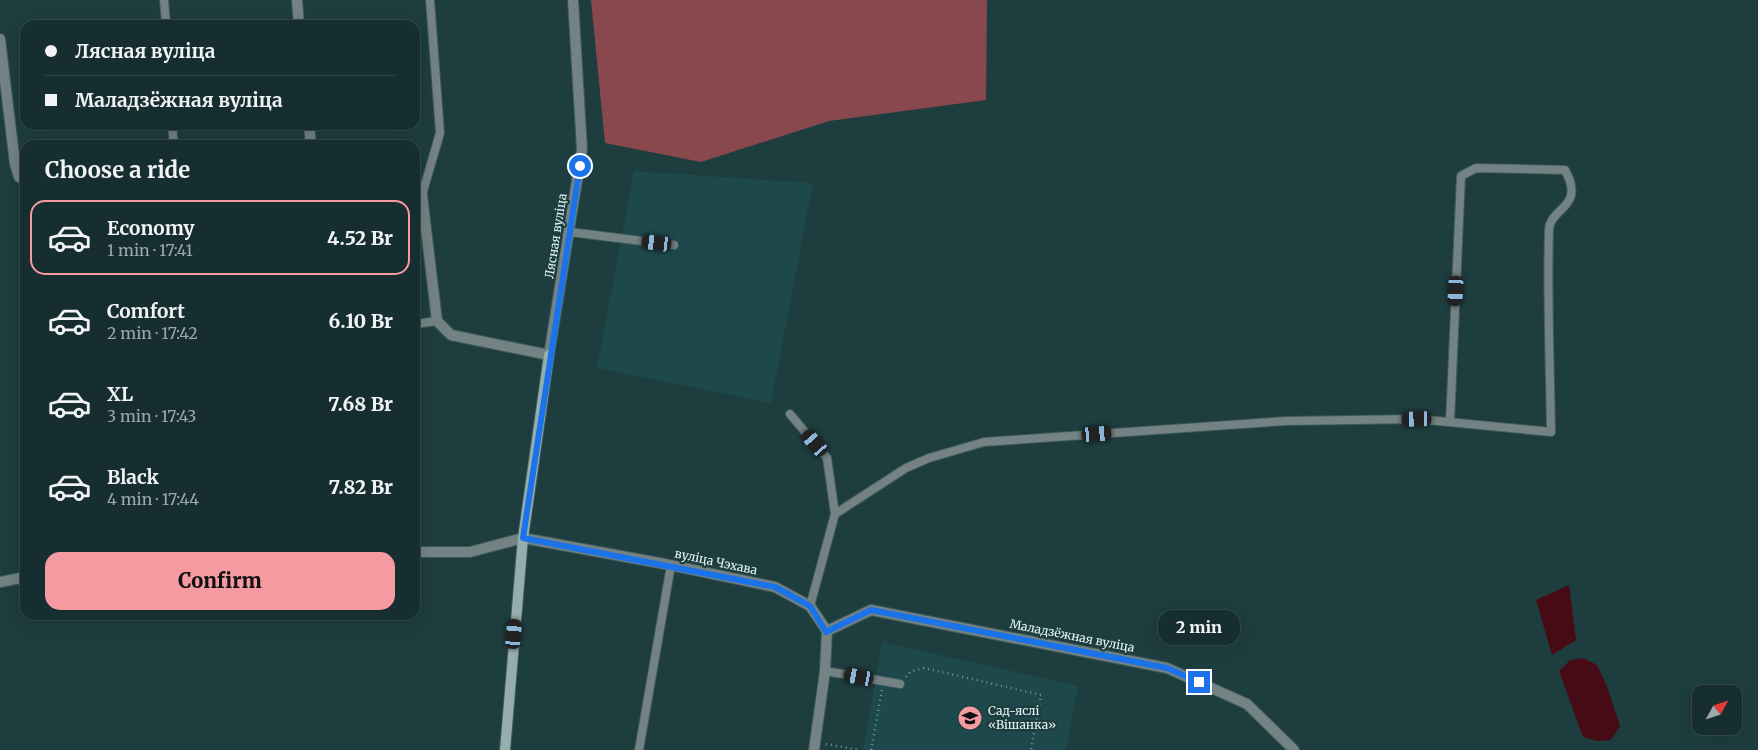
<!DOCTYPE html>
<meta charset="utf-8">
<style>
body{margin:0;font-family:Merriweather,serif;background:#233a3b;color:#f1f3f6;height:100vh;display:flex;flex-direction:column;font-size:19px;white-space:nowrap}
*{box-sizing:border-box;margin:0}
p{font-size:16px;color:#9ea8aa}
.icon{flex:none;width:28px;height:28px;fill:none;stroke:currentColor;stroke-width:2;stroke-linecap:round;stroke-linejoin:round}
.map{position:relative;flex:1;overflow:hidden}
.drawer{position:absolute;left:20px;top:140px;width:400px;height:480px;display:flex;flex-direction:column;background:#162e2f;border-radius:15px;box-shadow:0 5px 20px #0002,0 0 0 1px #354a4b}
.drawer>*{flex:none}
.banner{position:absolute;left:20px;top:20px;width:400px;height:110px;border-radius:15px;box-shadow:0 5px 20px #0002,0 0 0 1px #354a4b;display:grid;align-content:center;height:110px;padding:0 25px;background:#162e2f}
.needle{width:32px;rotate:50deg}
.buttons{position:absolute;left:1692px;top:685px;display:grid;gap:10px}
.buttons a{display:grid;place-items:center;width:50px;height:50px;border-radius:10px;background:#162e2f;box-shadow:0 5px 20px #0002,0 0 0 1px #354a4b;font-size:25px}
.end{position:absolute;width:22px;height:22px;margin:-11px;border:6px solid #1a73e8;background:#fff;box-shadow:0 0 0 2px #fff}
.from{border-radius:50%}
.bubble{position:absolute;height:35px;border-radius:15px;background:#162e2f;box-shadow:0 5px 20px #0002,0 0 0 1px #354a4b;font-size:16px;font-weight:800;line-height:35px;text-align:center}
.car{position:absolute;width:15px;height:30px;margin:-15px -8px;border-radius:6px;box-shadow:0 0 4px 1px #0007;background:linear-gradient(#222 24%,#8ab4d8 0 40%,#222 0 76%,#8ab4d8 0 86%,#222 0)}
.banner b{display:flex;align-items:center;gap:18px;height:48px;font-size:19px}
.banner b+b{border-top:1px solid #354a4b}
.banner i{width:12px;height:12px;background:#f1f3f6}
ul{padding:0;list-style:none}
li{display:flex;align-items:center;gap:15px;height:75px;margin:0 10px 8px;padding:0 15px;border:2px solid transparent;border-radius:15px}
li div{flex:1}
li b{display:block;font-size:19px}
li em{font-style:normal;font-weight:800}
li.on{border-color:#f49aa0}
li>.icon{width:45px;height:45px;stroke-width:1.5}
h2{padding:0 25px;font-size:22px;line-height:60px}
.primary-button{display:flex;gap:10px;margin-top:auto;padding:10px 25px}
.primary-button a{flex:1;height:58px;border-radius:15px;background:#f49aa0;color:#111;font-size:20px;font-weight:800;line-height:58px;text-align:center}
.map>svg:first-child{display:block}
.built{fill:#1d484c}
.forest{fill:#89484d}
.water{fill:#470b16}
.lines{fill:none;stroke-linecap:round;stroke-linejoin:round}
.lane-casing{stroke:#3e5a5c;stroke-width:10}
.street-casing{stroke:#3e5a5c;stroke-width:12}
.secondary-casing{stroke:#3e5a5c;stroke-width:12}
.path{stroke:#7b9395;stroke-width:2.5;stroke-dasharray:1 4;stroke-linecap:butt}
.lane{stroke:#748283;stroke-width:8}
.street{stroke:#748283;stroke-width:10}
.secondary{stroke:#96adae;stroke-width:10}
.route{stroke:#1a73e8;stroke-width:6}
.labels{text-anchor:middle;stroke-width:4.5;stroke-linejoin:round;paint-order:stroke}
.street-label{font-size:12px;fill:#e4f5f7;stroke:#1e3d3f}
.poi-label{font-size:12px;fill:#e4f5f7;stroke:#1e3d3f;text-anchor:start}
</style>
<div class="map">
<svg width="1758" height="750" viewBox="0 0 1758 750">
<rect width="100%" height="100%" fill="#1e3d3f"/>
<!-- built -->
<path class="built" d="M634,171L813,183L771,403L597,368Z
M882,642L1078,686L1066,750H863Z"/>
<!-- forest -->
<path class="forest" d="M591,0H987L986,100L829,121L701,162L605,143Z"/>
<!-- water -->
<path class="water" d="M1569,585L1576,640L1552,655L1536,600Z
M1583,658L1597,665L1607,686L1620,726L1611,740L1597,741L1583,737L1559,671L1570,660Z"/>
<g class="lines">
<defs>
<path id="lane" d="M164,0L166,25
M172,125L174,145
M422,195L440,133L430,0
M570,232L674,245
M415,324L437,321
M790,414L827,458L835,514L810,606
M835,514L906,468L929,458L984,442L1285,421L1417,419L1551,432C1550,365 1547,297 1549,230C1550,207 1586,208 1565,170L1476,168L1461,176L1450,422
M825,671L900,684
M639,750L671,565"/>
<path id="street" d="M297,0L299,25
M0,39L15,164L19,177L25,178
M309,125L311,145
M415,190L422,195L437,321L451,335L549,355L582,149L573,0
M415,552H470L523,538L665,564L775,587L810,606L827,631
M0,582L25,577
M827,631L871,610L1167,668L1247,704L1294,750
M814,750L825,671L827,631"/>
<path id="secondary" d="M505,750L523,538L549,355"/>
</defs>
<!-- lane casing -->
<use href="#lane" class="lane-casing"/>
<!-- street casing -->
<use href="#street" class="street-casing"/>
<!-- secondary casing -->
<use href="#secondary" class="secondary-casing"/>
<!-- path -->
<path class="path" d="M906,677L910,672L924,668L1041,695L1031,750
M826,744L860,750
M871,750L882,690"/>
<!-- lane -->
<use href="#lane" class="lane"/>
<!-- street -->
<use href="#street" class="street"/>
<!-- secondary -->
<use href="#secondary" class="secondary"/>
</g>
<g class="lines">
<!-- route -->
<path class="route" d="M580,166L523,538L775,587L810,606L826,632L871,610L1167,668L1199,682"/>
</g>
<!-- icons -->
<defs>
<symbol id="school-disc" viewBox="-11 -11 22 22"><circle r="9.5" fill="#f49aa0" stroke="#1e3d3f"/><path d="M0-5L7-2L0 1L-7-2ZM-4 1L0 2.5L4 1V4Q0 6-4 4Z" fill="#111"/></symbol>
</defs>
<g fill-rule="evenodd">
<use href="#school-disc" x="956" y="704" width="28" height="28"/>
</g>
<g class="labels">
<!-- street labels -->
<g class="street-label">
<text transform="translate(556 236) rotate(-81)" y="4">Лясная вуліца</text>
<text transform="translate(716 562) rotate(12)" y="4">вуліца Чэхава</text>
<text transform="translate(1072 636) rotate(11)" y="4">Маладзёжная вуліца</text>
</g>
<!-- poi labels -->
<g class="poi-label">
<text x="988" y="715">Сад-яслі<tspan x="988" dy="14">«Вішанка»</tspan></text>
</g>
</g>
</svg>
<div class="buttons">
<a><svg class="needle" viewBox="-14 -14 28 28"><path d="M0-13l5 13h-10z" fill="#e53935"/><path d="M0 13l5-13h-10z" fill="#9ea8aa"/></svg></a>
</div>
<i class="end from" style="left:580px;top:166px"></i>
<i class="end" style="left:1199px;top:682px"></i>
<div class="bubble" style="left:1158px;top:610px;width:82px">2 min</div>
<i class="car" style="left:657px;top:243px;rotate:277deg"></i>
<i class="car" style="left:1456px;top:291px;rotate:183deg"></i>
<i class="car" style="left:1417px;top:419px;rotate:269deg"></i>
<i class="car" style="left:1097px;top:434px;rotate:86deg"></i>
<i class="car" style="left:815px;top:443px;rotate:319deg"></i>
<i class="car" style="left:514px;top:634px;rotate:5deg"></i>
<i class="car" style="left:859px;top:677px;rotate:280deg"></i>
<div class="banner">
<b><i class="from"></i>Лясная вуліца</b>
<b><i></i>Маладзёжная вуліца</b>
</div>
<section class="drawer">
<h2>Choose a ride</h2>
<ul>
<li class="on"><svg class="icon" aria-label="car" viewBox="0 0 24 24"><path d="M5 17H2v-5l4-1 3-4h7l3 4 3 1v5h-3M9 17h6M6 11h13"/><circle cx="7" cy="17" r="2"/><circle cx="17" cy="17" r="2"/></svg><div><b>Economy</b><p>1 min · 17:41</p></div><em>4.52 Br</em></li>
<li><svg class="icon" aria-label="car" viewBox="0 0 24 24"><path d="M5 17H2v-5l4-1 3-4h7l3 4 3 1v5h-3M9 17h6M6 11h13"/><circle cx="7" cy="17" r="2"/><circle cx="17" cy="17" r="2"/></svg><div><b>Comfort</b><p>2 min · 17:42</p></div><em>6.10 Br</em></li>
<li><svg class="icon" aria-label="car" viewBox="0 0 24 24"><path d="M5 17H2v-5l4-1 3-4h7l3 4 3 1v5h-3M9 17h6M6 11h13"/><circle cx="7" cy="17" r="2"/><circle cx="17" cy="17" r="2"/></svg><div><b>XL</b><p>3 min · 17:43</p></div><em>7.68 Br</em></li>
<li><svg class="icon" aria-label="car" viewBox="0 0 24 24"><path d="M5 17H2v-5l4-1 3-4h7l3 4 3 1v5h-3M9 17h6M6 11h13"/><circle cx="7" cy="17" r="2"/><circle cx="17" cy="17" r="2"/></svg><div><b>Black</b><p>4 min · 17:44</p></div><em>7.82 Br</em></li>
</ul>
<div class="primary-button"><a>Confirm</a></div>
</section>
</div>
